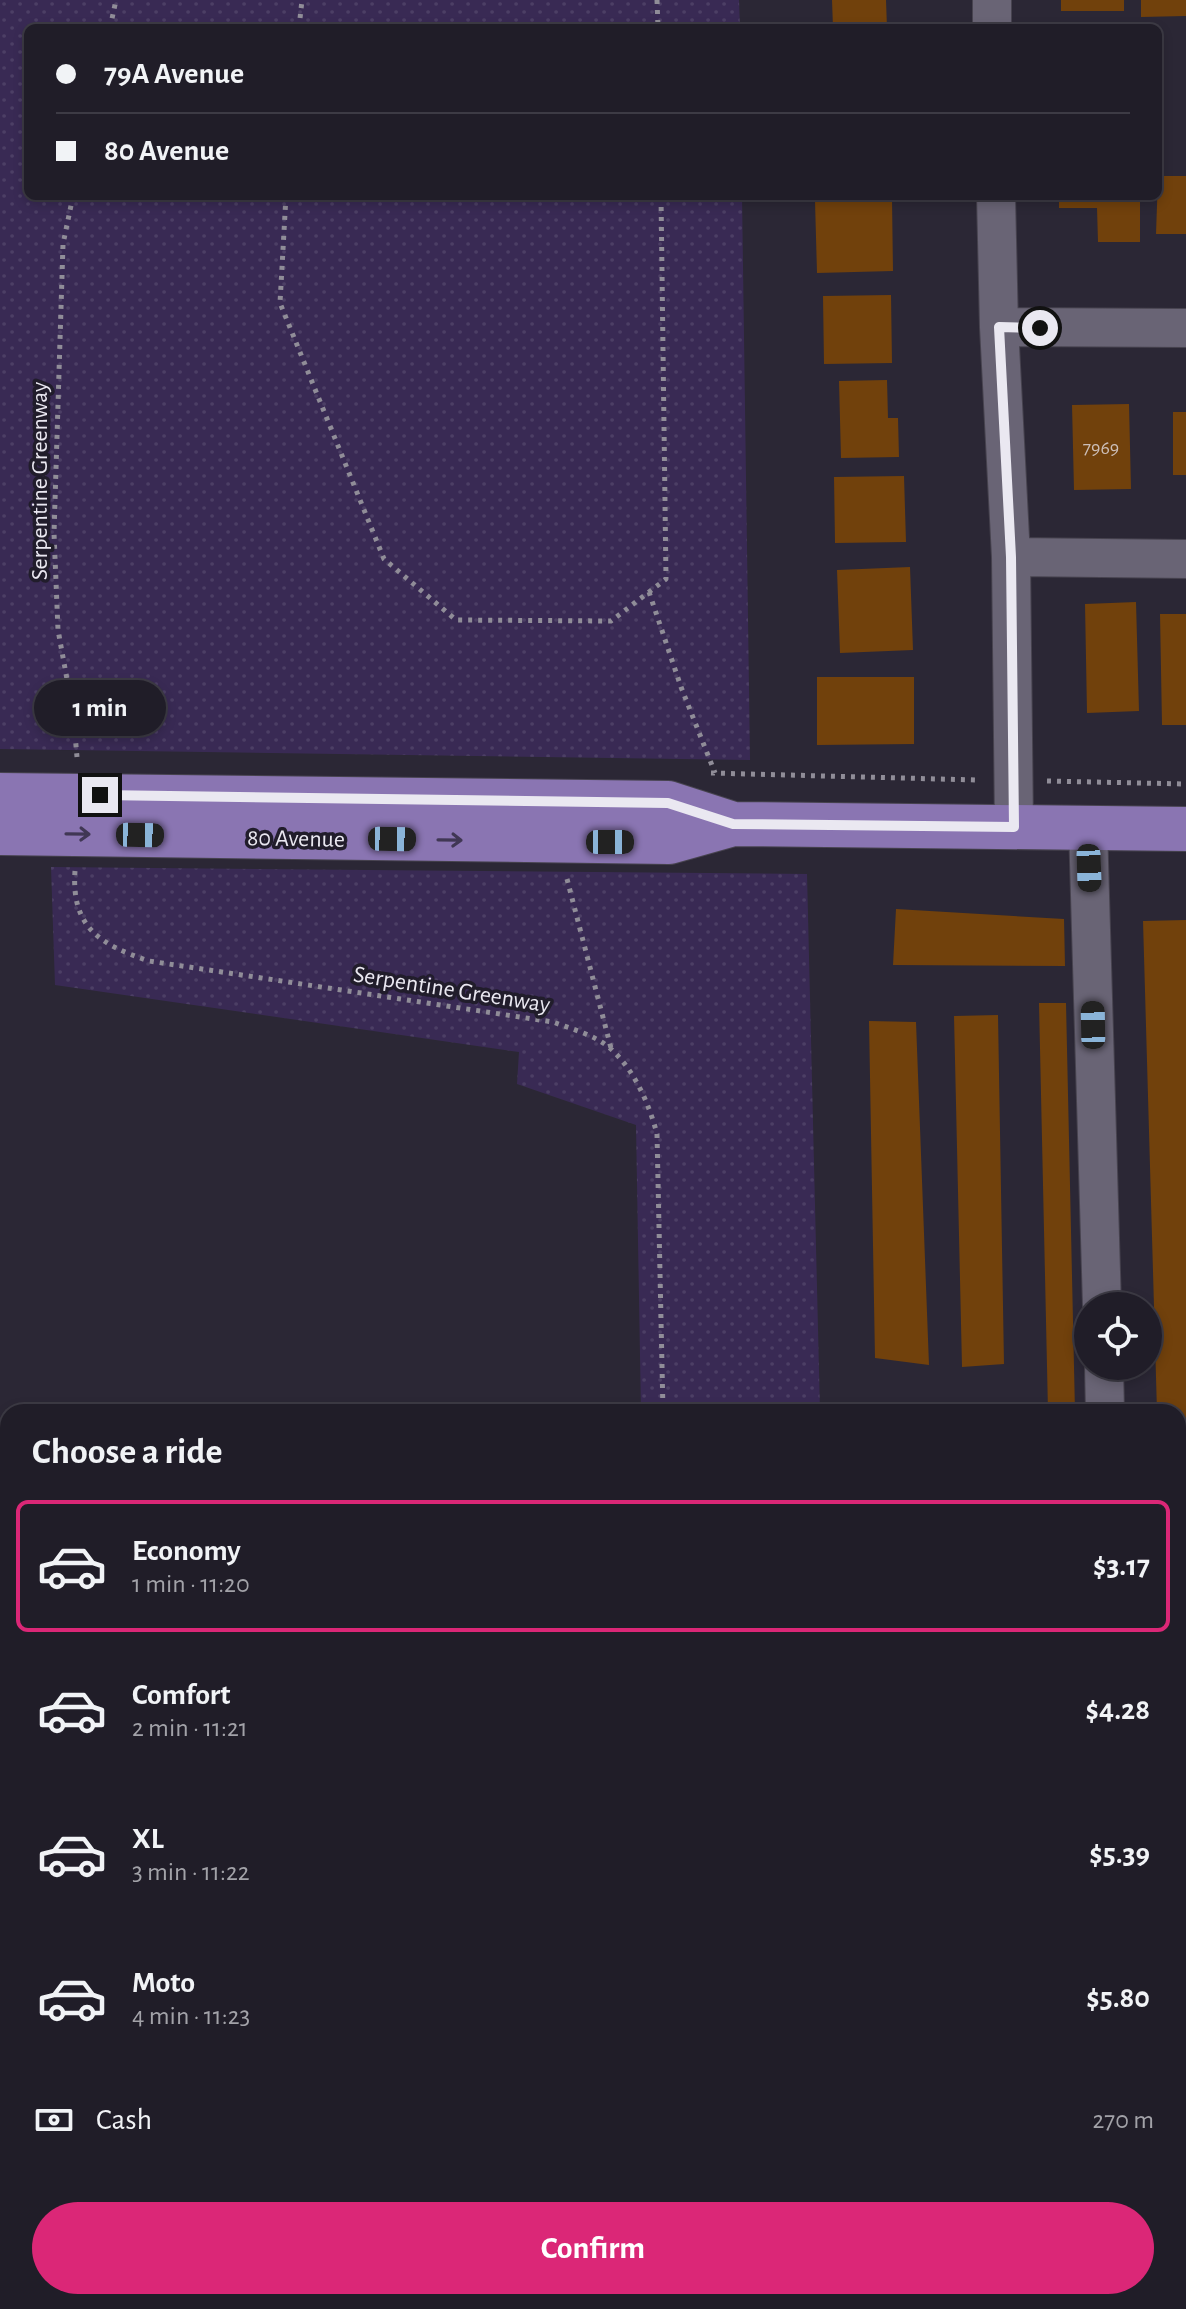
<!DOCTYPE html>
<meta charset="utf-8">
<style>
body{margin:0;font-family:"Alegreya Sans",sans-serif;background:#282630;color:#f1f3f6;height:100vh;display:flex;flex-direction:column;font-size:30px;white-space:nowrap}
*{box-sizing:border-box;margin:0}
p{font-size:26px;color:#a2a2a8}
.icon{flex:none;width:44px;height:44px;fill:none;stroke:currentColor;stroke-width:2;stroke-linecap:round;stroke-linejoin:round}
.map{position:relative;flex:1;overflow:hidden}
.sheet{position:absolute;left:0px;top:1404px;width:1186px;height:906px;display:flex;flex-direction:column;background:#201d28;border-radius:24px 24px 0 0;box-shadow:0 4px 12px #0003,0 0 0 2px #3d3b45}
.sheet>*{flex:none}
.top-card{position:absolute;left:24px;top:24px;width:1138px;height:176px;border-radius:12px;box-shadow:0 4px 12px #0003,0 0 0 2px #3d3b45;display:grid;align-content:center;height:176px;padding:0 32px;background:#201d28}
.fabs{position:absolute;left:1074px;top:1292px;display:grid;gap:16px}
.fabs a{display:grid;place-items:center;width:88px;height:88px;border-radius:50%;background:#201d28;box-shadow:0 4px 12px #0003,0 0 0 2px #3d3b45;font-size:40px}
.end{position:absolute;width:36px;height:36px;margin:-18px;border:10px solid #eae8f1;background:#111;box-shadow:0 0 0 4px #111}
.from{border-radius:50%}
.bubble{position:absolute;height:56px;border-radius:28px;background:#201d28;box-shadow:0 4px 12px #0003,0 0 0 2px #3d3b45;font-size:26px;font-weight:700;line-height:56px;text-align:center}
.car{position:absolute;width:24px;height:48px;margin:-24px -12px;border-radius:10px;box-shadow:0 0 6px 2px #0007;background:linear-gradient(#222 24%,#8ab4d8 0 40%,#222 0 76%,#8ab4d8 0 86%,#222 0)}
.top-card b{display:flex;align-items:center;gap:28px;height:76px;font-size:30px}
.top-card b+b{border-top:2px solid #3d3b45}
.top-card i{width:20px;height:20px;background:#f1f3f6}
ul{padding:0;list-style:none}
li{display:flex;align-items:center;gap:24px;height:132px;margin:0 16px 12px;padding:0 16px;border:4px solid transparent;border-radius:12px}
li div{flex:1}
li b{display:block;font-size:30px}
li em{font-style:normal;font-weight:700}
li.selected{border-color:#db2777}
li>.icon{width:72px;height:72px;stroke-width:1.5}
h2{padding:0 32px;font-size:36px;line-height:96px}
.pay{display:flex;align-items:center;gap:20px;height:88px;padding:0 32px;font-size:30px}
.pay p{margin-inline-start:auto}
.cta{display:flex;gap:16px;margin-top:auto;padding:16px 32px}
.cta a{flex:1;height:92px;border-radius:48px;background:#db2777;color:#fff;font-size:32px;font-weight:700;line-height:92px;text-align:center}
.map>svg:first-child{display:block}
.grass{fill:url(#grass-dots)}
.forest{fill:url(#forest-firs)}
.building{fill:#71410c}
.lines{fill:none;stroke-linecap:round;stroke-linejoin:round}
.minor-casing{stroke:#47434f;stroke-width:40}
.major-casing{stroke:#47434f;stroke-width:46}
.path{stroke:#908d98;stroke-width:5;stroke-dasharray:4 6;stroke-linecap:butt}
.minor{stroke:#696475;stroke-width:38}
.major{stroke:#8a75b2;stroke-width:44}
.oneway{stroke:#403754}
.route{stroke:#eae8f1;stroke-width:10}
.labels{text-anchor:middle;stroke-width:7;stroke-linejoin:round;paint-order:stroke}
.number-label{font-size:20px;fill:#ccbeb8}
.street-label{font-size:24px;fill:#eae8f1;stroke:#211d2b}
</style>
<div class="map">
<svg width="1186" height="2309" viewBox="0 0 1186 2309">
<defs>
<pattern id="grass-dots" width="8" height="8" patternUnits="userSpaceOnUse" patternTransform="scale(2)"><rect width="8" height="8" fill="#392a54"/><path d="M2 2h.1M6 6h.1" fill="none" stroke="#4c3f65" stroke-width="1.8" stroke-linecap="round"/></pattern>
<pattern id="forest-firs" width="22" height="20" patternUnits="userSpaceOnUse" patternTransform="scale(2)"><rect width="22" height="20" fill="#67548d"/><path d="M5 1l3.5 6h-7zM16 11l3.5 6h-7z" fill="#7d6d9e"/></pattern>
</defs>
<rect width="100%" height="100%" fill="#2b2735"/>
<!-- grass -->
<path class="grass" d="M0,0H739L740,28H28V196H742L750,760L0,749Z
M51,867L807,874L820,1412H641L636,1125L517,1084L519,1052L55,985Z
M595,2302H777V2309H595Z"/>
<!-- forest -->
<path class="forest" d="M777,2302H1116V2309H777Z"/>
<!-- building -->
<path class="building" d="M832,0H886L887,28H833Z
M1061,0H1124V11H1061Z
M1141,0H1186V16L1141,17Z
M1158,176H1186V234H1156Z
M1059,196H1140V242H1098L1097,208H1059Z
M892,199L893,271L817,273L815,201Z
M891,295L892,363L824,364L823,296Z
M887,380L888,418H898L899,457L841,458L839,381Z
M1129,404L1131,489L1074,490L1072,405Z
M1173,412H1186V475H1173Z
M904,476L906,542L835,543L834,477Z
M910,567L913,650L840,653L837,570Z
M1136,602L1139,711L1087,713L1085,604Z
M1160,614H1186V725H1162Z
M817,677H914V744L817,745Z
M896,909L1064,919L1065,966L893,965Z
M1186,920V1846H1178V1412H1157L1143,921Z
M1039,1003H1066L1075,1412H1048Z
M998,1015L1004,1364L962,1367L954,1016Z
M869,1021L916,1022L929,1365L875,1358Z
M1178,2283H1186V2309H1134V2302H1178Z"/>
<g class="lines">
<defs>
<path id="minor" d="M992,0V28
M996,196L999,327L1011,557L1014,827
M999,327L1186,328
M1011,557L1186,559
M1088,827L1102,1306
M1104,1366L1105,1412
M1178,1888H1186"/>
<path id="major" d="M0,795L668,803L733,824
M0,833L669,842L733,824L1186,829"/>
</defs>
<!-- minor casing -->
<use href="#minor" class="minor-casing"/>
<!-- major casing -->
<use href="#major" class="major-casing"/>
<!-- path -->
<path class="path" d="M657,0L658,28
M110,28L116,0
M299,28L302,0
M73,196L63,244L54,533L58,630L73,712L77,757
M286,196L280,303L384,559L456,620L611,621L666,579L661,196
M649,592L681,687L715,773
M711,773L977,780
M1047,781L1186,784
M75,871C71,928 101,945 149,961L553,1022C572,1029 597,1036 611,1049C635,1071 649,1104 657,1134L663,1412
M567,879L611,1048
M623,2302V2309"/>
<!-- minor -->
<use href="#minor" class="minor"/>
<!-- major -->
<use href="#major" class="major"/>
</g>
<!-- one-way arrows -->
<defs><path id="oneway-shaft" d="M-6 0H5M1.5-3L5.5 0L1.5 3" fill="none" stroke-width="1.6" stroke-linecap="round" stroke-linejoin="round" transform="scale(2)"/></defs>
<g class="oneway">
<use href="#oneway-shaft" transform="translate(78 834) rotate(1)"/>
<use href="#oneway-shaft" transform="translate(450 840) rotate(1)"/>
</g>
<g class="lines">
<!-- route -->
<path class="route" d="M100,795L668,803L733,824L1014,827L1011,557L999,327L1040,328"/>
</g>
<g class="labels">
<!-- number labels -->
<g class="number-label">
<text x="1101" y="454">7969</text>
</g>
<!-- street labels -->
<g class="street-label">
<text transform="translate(39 481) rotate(-90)" y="8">Serpentine Greenway</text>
<text transform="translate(296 838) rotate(1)" y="8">80 Avenue</text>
<text transform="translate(452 989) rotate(9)" y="8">Serpentine Greenway</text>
</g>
</g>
</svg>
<div class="fabs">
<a><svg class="icon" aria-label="locate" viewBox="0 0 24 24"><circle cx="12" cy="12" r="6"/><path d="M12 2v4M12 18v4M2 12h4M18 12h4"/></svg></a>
</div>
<i class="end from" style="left:1040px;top:328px"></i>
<i class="end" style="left:100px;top:795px"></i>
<div class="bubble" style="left:34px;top:680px;width:132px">1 min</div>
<i class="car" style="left:140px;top:835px;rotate:91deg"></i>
<i class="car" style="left:392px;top:839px;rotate:91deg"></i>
<i class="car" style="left:610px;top:842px;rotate:90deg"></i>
<i class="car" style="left:1089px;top:868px;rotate:178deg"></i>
<i class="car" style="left:1093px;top:1025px;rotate:359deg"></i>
<div class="top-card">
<b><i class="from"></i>79A Avenue</b>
<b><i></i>80 Avenue</b>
</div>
<section class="sheet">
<h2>Choose a ride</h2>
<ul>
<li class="selected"><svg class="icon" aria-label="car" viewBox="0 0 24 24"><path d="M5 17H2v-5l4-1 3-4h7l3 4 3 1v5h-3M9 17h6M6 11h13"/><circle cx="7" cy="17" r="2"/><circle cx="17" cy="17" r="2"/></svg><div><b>Economy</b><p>1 min · 11:20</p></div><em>$3.17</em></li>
<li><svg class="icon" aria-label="car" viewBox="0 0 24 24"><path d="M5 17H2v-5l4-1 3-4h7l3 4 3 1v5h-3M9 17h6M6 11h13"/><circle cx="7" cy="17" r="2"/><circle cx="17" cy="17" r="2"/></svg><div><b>Comfort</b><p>2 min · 11:21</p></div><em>$4.28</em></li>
<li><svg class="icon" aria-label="car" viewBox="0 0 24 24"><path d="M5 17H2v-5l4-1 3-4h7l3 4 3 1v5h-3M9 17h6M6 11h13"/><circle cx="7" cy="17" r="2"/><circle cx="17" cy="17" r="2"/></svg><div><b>XL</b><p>3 min · 11:22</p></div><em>$5.39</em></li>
<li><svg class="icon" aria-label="car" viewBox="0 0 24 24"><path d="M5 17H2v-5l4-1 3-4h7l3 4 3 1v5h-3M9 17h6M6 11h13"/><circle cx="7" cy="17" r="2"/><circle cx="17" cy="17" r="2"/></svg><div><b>Moto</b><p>4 min · 11:23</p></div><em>$5.80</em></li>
</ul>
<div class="pay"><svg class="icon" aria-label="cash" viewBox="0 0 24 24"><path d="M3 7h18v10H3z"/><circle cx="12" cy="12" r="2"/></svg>Cash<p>270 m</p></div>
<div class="cta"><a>Confirm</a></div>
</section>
</div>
